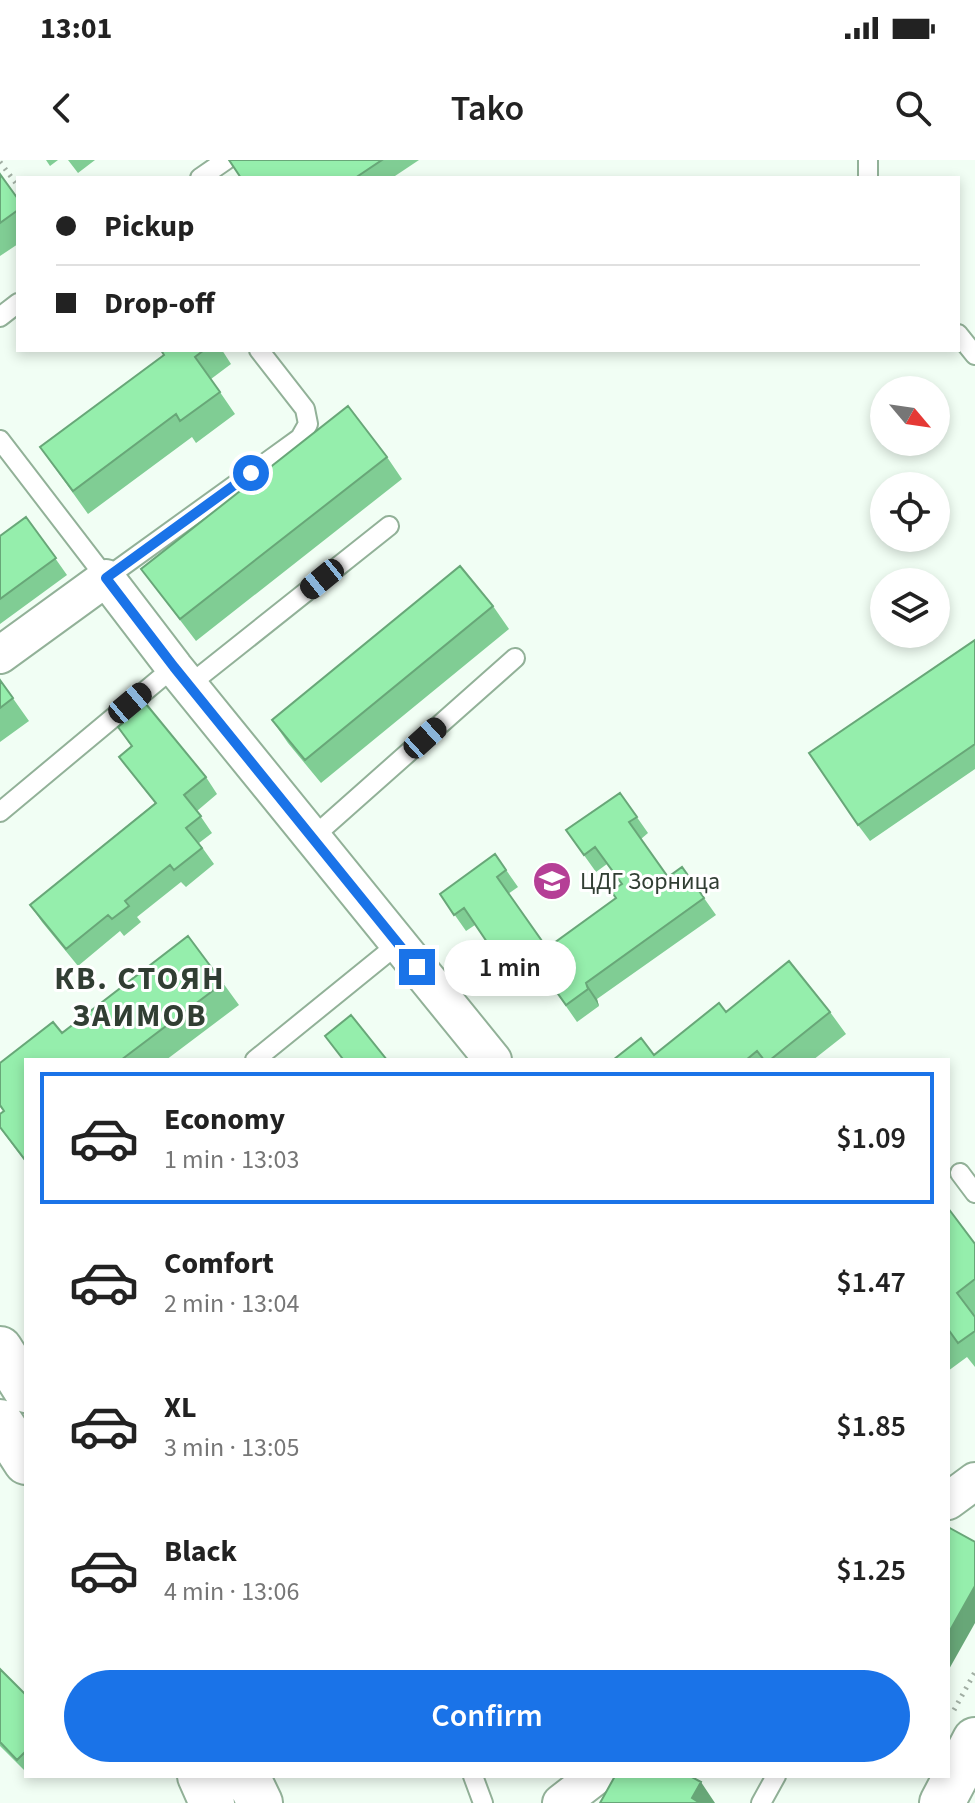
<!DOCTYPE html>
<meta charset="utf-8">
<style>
body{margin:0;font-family:"Source Sans 3",sans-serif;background:#f6f6f6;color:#222;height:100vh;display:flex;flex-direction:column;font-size:30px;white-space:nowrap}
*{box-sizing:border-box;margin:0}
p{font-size:26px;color:#767676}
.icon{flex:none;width:44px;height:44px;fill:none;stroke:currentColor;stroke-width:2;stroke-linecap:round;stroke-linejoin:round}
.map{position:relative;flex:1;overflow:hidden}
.sheet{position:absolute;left:24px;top:898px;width:926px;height:720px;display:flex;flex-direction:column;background:#fff;border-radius:0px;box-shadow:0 4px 12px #0003}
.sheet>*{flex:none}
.top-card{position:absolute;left:16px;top:16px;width:944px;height:176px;border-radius:0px;box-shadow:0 4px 12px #0003;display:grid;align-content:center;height:176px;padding:0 40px;background:#fff}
.needle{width:52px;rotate:119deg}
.controls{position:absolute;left:870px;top:216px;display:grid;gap:16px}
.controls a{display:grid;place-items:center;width:80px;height:80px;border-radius:50%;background:#fff;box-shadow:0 4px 12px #0003;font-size:40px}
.end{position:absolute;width:36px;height:36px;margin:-18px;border:10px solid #1a73e8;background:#fff;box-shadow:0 0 0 4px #fff}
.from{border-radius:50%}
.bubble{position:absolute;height:56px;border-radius:28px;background:#fff;box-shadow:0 4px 12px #0003;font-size:26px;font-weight:600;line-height:56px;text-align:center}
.car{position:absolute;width:24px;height:48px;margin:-24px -12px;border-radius:10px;box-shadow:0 0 6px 2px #0007;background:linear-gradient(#222 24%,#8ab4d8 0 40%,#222 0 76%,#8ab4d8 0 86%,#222 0)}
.top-card b{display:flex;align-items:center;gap:28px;height:76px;font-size:30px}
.top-card b+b{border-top:2px solid #e0e0e0}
.top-card i{width:20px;height:20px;background:#222}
ul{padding:14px 0 0;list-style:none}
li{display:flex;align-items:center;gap:24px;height:132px;margin:0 16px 12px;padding:0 24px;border:4px solid transparent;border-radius:0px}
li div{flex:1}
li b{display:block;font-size:30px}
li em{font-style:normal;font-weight:600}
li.active{border-color:#1a73e8}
li>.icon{width:72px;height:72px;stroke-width:1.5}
.button{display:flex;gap:16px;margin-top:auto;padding:16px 40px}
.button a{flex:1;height:92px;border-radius:48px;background:#1a73e8;color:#fff;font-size:32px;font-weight:600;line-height:92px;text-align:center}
.status{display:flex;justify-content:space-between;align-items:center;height:56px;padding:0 40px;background:#fff;direction:ltr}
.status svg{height:22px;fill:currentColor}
header{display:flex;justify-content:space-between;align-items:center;height:104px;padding:0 40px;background:#fff;font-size:36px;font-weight:600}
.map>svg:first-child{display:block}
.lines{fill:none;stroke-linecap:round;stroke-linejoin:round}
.lane-casing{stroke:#92b198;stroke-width:22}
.street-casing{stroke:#92b198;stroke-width:40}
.secondary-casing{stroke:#92b198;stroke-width:48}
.path{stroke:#a1aea3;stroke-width:5;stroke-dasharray:2 6;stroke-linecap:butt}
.lane{stroke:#fff;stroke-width:18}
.street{stroke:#fff;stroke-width:36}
.secondary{stroke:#fff;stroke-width:44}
.wall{fill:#80cd94}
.shaded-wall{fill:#68a778}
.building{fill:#95eeac;stroke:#68a778;stroke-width:2}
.route{stroke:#1a73e8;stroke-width:10}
.labels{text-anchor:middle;stroke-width:6;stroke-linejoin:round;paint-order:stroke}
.poi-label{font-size:24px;fill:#313e33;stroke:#fff;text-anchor:start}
.district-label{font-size:32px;font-weight:bold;letter-spacing:2px;fill:#313e33;stroke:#fff}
</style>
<div class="status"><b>13:01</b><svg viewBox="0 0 49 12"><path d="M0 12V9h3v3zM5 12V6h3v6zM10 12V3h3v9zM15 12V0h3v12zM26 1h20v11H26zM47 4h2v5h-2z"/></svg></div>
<header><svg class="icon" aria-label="back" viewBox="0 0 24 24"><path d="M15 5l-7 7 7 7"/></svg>Tako<svg class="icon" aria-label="search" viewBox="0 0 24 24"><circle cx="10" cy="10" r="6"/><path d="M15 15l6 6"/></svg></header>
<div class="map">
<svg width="975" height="1643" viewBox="0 0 975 1643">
<rect width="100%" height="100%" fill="#f1fef4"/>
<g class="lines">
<defs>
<path id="lane" d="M868,0V18
M200,18L226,0
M0,157L18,143
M958,174L975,195
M0,280L106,418L300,278L308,264L305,249L259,190
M189,525L389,366
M0,652L174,507
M312,678L515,498
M255,900L398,784
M960,1013L975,1033
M473,1616L483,1643
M761,1643L776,1616"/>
<path id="street" d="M0,495L106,418L174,507L493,900
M948,1341L975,1321
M561,1643L596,1616"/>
<path id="secondary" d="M0,1189L26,1230
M0,1262L26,1302
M200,1616L212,1643
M247,1616L260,1643
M942,1643L975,1580"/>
</defs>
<!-- lane casing -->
<use href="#lane" class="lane-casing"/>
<!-- street casing -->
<use href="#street" class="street-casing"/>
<!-- secondary casing -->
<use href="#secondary" class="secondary-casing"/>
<!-- path -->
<path class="path" d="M0,2L18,26
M954,1550L975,1512"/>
<!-- lane -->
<use href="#lane" class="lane"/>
<!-- street -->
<use href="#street" class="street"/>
<!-- secondary -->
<use href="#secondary" class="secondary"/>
</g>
<!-- wall -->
<path class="wall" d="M46,0H58L50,6Z
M68,0H95L78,13Z
M229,0H419L392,18H241Z
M0,14L18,39V84L0,96Z
M160,190H222L231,204L211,219L235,254L196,283L192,277L88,354L40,287L164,195Z
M387,297L402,319L196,481L141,409Z
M26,357L67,415L0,464V376Z
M493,446L509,469L321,623L288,583L272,560Z
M975,480V609L870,681L858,665Z
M0,520L29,561L0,582Z
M118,567L206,617L217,634L197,651L212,673L199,683L214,704L186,727L181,722L137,757L141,762L124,776L120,771L78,806L42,762L30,745L155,643L119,597L131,586Z
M620,633L648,673L641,679L668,717L682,707L716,755L597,839L599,846L577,862L538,806L508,827L482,790L489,785L475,765L466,771L440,734L495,694L518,727L508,734L547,788L616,738L621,724L607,704L596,712L566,670Z
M223,823L239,845L166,900H26V1003L0,968L4,952L0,947V903L62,873Z
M726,852H830L846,874L813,900H613L654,895Z
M948,1048L975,1084V1207L967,1197L948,1211Z
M0,1509L26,1535V1612L0,1586Z"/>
<!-- shaded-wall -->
<path class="shaded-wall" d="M586,823L597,839L599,846L588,829Z
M975,1426V1463L948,1511V1474Z
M701,1622L715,1643H695L692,1638Z"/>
<!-- building -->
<path class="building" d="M229,0H382L355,18H241Z
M0,14L18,39V50L0,63Z
M161,190H204L195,197L220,232L180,261L176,254L73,331L40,287L164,195Z
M348,246L387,297L180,459L141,409Z
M26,357L56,398L0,439V376Z
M460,406L493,446L305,600L272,560Z
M975,480V584L858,665L809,593Z
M0,520L13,538L0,548Z
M146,544L206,617L184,635L201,656L186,668L202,688L174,710L170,705L125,741L129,746L112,759L108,755L66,789L30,745L156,643L119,597L132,586L118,567Z
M620,633L637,657L629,662L668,717L682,707L704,738L586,823L588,829L566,845L526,789L497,810L482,790L489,785L464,748L454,755L440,734L495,694L506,710L497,717L547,788L616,738L611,731L622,724L595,687L584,695L566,670Z
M188,776L223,823L121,900H26V1001L0,967V954L4,951L0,945V903L53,862L62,873Z
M789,801L830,852L770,900H764L757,891L746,900H613L641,878L654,895L719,843L726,852Z
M351,855L387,900H340L342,898L325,876Z
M948,1048L975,1084V1119L957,1133L975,1157V1171L958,1183L948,1169Z
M948,1367L975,1382V1426L948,1474Z
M0,1509L26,1535V1591L17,1600L0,1582Z
M615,1616H690L701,1622L692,1638L700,1643H600Z"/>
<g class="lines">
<!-- route -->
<path class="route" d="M251,313L106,418L174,507L417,807"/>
</g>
<!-- icons -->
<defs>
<symbol id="school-disc" viewBox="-11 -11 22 22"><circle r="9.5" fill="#b53f96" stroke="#fff"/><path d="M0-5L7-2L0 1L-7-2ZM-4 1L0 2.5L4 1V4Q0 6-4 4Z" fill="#fff"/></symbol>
</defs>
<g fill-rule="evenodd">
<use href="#school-disc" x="530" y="699" width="44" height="44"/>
</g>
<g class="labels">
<!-- poi labels -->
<g class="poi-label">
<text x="580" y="729">ЦДГ Зорница</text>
</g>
<!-- district labels -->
<g class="district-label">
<text x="140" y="829">КВ. СТОЯН<tspan x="140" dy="37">ЗАИМОВ</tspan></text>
</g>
</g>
</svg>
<div class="controls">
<a><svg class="needle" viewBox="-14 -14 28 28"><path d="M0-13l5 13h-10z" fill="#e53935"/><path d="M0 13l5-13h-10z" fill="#767676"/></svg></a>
<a><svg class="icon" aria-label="locate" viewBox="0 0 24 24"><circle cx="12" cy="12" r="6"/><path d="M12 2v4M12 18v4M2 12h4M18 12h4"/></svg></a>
<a><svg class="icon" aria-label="layers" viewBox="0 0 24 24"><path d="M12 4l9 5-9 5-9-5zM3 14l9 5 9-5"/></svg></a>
</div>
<i class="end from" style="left:251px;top:313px"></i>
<i class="end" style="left:417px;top:807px"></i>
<div class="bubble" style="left:444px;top:780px;width:132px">1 min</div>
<i class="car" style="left:322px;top:419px;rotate:231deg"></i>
<i class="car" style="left:130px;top:543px;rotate:50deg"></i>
<i class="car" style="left:425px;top:578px;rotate:48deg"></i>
<div class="top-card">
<b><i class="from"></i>Pickup</b>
<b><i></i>Drop-off</b>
</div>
<section class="sheet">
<ul>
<li class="active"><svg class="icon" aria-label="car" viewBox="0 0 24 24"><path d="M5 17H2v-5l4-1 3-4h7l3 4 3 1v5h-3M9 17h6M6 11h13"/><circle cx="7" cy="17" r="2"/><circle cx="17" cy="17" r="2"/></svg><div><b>Economy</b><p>1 min · 13:03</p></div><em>$1.09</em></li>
<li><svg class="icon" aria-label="car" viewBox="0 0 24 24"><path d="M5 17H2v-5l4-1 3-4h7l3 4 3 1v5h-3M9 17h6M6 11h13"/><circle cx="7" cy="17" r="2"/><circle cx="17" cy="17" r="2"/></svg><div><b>Comfort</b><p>2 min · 13:04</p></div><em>$1.47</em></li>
<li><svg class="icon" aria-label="car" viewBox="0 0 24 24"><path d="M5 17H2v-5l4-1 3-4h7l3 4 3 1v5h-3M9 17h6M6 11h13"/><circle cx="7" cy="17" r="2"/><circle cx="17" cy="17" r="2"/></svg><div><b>XL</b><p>3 min · 13:05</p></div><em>$1.85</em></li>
<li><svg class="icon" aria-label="car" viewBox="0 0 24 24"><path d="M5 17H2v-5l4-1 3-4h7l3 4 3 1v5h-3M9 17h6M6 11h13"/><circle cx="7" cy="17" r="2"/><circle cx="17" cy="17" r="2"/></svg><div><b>Black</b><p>4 min · 13:06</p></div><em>$1.25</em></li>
</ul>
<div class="button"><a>Confirm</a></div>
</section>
</div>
